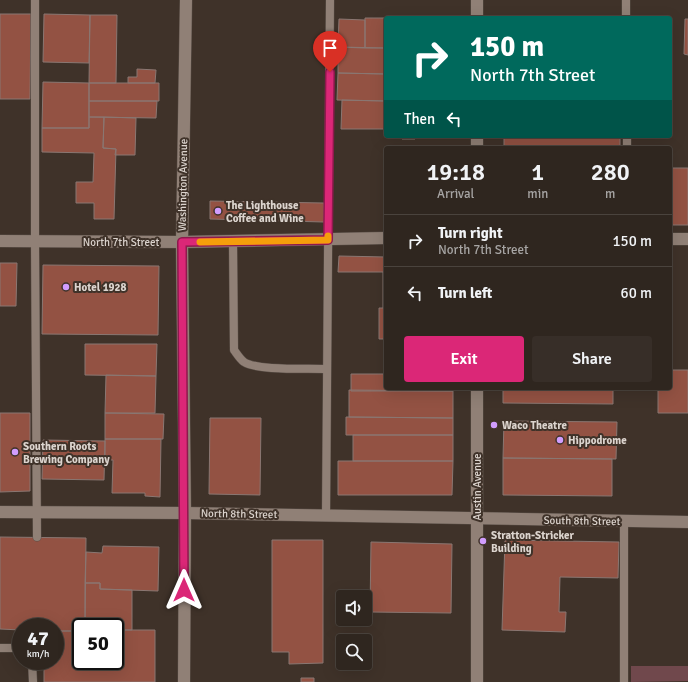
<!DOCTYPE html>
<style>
:root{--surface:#2f261f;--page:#372e28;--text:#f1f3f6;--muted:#a7a5a4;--line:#4a433d;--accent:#db2777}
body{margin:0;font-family:Signika,sans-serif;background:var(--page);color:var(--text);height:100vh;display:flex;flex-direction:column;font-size:15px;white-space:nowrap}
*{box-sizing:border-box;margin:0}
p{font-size:13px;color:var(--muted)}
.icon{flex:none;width:22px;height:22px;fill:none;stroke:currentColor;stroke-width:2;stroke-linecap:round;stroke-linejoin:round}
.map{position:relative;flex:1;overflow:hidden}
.side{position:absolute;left:384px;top:146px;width:288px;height:244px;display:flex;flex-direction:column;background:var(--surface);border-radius:4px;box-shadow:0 4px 16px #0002,0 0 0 1px var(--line)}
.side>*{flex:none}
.guide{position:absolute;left:384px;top:16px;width:288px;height:122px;border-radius:4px;box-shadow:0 4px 16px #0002,0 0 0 1px var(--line);background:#00695c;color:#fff;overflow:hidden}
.tools{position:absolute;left:336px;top:590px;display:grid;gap:8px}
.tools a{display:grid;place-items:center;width:36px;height:36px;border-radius:4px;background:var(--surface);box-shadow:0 4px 16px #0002,0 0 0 1px var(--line);font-size:20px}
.speed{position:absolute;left:12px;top:618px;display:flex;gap:8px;font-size:20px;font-weight:700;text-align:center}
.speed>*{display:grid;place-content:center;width:52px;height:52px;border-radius:50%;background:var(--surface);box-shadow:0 4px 16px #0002,0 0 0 1px var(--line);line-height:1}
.speed small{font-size:10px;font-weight:400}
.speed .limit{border:2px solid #111;border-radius:6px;background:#fff;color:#111}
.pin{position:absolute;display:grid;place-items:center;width:34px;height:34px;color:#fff;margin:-41px -17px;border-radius:50% 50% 50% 0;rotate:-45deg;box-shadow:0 0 4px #0007}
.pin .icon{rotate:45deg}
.me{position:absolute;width:44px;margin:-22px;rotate:0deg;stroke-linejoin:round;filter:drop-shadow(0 0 3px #0008)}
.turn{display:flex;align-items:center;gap:14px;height:84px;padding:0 20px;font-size:18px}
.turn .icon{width:52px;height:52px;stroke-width:2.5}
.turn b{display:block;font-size:28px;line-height:34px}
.then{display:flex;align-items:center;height:38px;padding:0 20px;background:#0003;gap:8px;font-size:15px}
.eta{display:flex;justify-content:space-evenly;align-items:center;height:68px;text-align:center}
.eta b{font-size:24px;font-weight:600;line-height:28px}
.primary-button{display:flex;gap:8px;margin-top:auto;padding:8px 20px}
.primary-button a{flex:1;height:46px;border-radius:4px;background:var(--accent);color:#fff;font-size:16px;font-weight:600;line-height:46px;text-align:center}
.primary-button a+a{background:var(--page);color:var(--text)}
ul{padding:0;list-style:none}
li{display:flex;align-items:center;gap:12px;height:52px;padding:0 20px;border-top:1px solid var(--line)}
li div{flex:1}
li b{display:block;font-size:15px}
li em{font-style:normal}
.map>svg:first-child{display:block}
.green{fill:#70484c}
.building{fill:#935243;stroke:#8a7772}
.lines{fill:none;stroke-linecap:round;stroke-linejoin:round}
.service-casing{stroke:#594e47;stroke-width:9}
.minor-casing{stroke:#594e47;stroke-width:13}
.tertiary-casing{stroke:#594e47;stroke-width:13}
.secondary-casing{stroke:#594e47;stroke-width:13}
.service{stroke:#908076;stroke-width:8}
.minor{stroke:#908076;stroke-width:12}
.tertiary{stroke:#908076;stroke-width:12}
.secondary{stroke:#908076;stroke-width:12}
.route-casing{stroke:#8e194d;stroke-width:10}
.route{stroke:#db2777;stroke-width:7}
.slow{stroke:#f59e0b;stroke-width:7}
.poi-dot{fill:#d19dfe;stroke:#3f3229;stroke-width:1.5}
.labels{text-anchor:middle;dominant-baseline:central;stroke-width:4;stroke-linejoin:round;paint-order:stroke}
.street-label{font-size:11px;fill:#dcd4ce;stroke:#3f3229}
.poi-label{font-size:11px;font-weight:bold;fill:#dcd4ce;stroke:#3f3229;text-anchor:start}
</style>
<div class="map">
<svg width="688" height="682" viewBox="0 0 688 682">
<rect width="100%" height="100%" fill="#3f3229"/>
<path class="green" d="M631 666H688V681L631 682Z"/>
<path class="building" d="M0 14H31L30 99H0Z
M44 14 90 15 89 63 43 62Z
M90 15H117L116 83H89Z
M365 18H386V48H365Z
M339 19 365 20V48L338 47Z
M685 19H688V55L684 54Z
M338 47 386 48V74L338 73Z
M137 69 156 70 155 83H128V77H137Z
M338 73 386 74V101L337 100Z
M43 82 89 83V128H42Z
M89 83H159V101H89Z
M342 100 386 101V129H341Z
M89 101H157L156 118 89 117Z
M89 117H104L103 148 116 149 114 219H94V203H76V182H93L94 153 42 152V128H89Z
M104 117 136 118 135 155H115L116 149 103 148Z
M402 136H415V139H402Z
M504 136H620V148H504Z
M670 168H688V225H670Z
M210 201 324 203V222L210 219Z
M339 256 386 257V272H338Z
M0 263H17L16 306H0Z
M43 265 159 266 158 335 42 334Z
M383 272H386V308H383Z
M379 308H386V339H379Z
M85 344H157L156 376 85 375Z
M670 370H688V413H658V388H670Z
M351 374H386V388H453V391H351Z
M106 375 156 376 155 413H105Z
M503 388H613V404L503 403Z
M349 390 453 391V418L349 417Z
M0 413H30V491L0 492Z
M105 413 164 414 163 439H105Z
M346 417 453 418V435H346Z
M210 418H261L260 495 209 494Z
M504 421 617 422 616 459 503 458Z
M353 435H453V461H353Z
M105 439H161L160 497 145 496V493H112L113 460H105Z
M43 440 105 441 104 480 42 479Z
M503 458 612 459V496L503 495Z
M338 461H453L452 495H338Z
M0 537 86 538 85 627H81V631H55V627H21V630L0 629Z
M272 540H323V663L289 664V652H272Z
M505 540 619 542 618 578 560 577 559 612H566L565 632 502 630Z
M371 542 452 544 451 613 370 612Z
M103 546 159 547 158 591 100 589V583H85L86 552 102 553Z
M85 583H100V589L132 590V630H115V627H85Z
M115 630H155V682H44V661H55V631H81V661H115Z
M301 678H314V682H301Z"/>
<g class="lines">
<g class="service-casing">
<path id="service" d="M35 0V241L37 537
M626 0V18
M627 148V136
M233 241 234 350C237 354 240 359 244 362 258 371 309 368 327 369
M326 516 330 0
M624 521V682
M0 648H21
M32 661 33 682"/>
</g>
<g class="minor-casing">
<path id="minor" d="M670 239H688
M0 241 182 242 386 238
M0 512 185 513 688 522"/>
</g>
<g class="tertiary-casing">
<path id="tertiary" d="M477 0V18
M477 148V136
M477 388V682"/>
</g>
<g class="secondary-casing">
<path id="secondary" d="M184 682 185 513 182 242 186 0"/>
</g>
<use href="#service" class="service"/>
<use href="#minor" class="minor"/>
<use href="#tertiary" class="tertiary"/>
<use href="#secondary" class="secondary"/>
</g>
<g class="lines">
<g class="route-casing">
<path id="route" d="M184 590 182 242 328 240 330 72"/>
</g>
<use href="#route" class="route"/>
<path class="slow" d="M200 242 328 240V236"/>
</g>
<g class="poi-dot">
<circle cx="218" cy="211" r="4"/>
<circle cx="66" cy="287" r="4"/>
<circle cx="494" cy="425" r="4"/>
<circle cx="560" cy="440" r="4"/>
<circle cx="15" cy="452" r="4"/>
<circle cx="483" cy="541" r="4"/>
</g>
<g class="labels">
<g class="street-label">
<text transform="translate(183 185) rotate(-89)">Washington Avenue</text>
<text x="121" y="242">North 7th Street</text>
<text transform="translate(477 487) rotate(-90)">Austin Avenue</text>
<text transform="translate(239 514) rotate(1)">North 8th Street</text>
<text transform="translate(582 521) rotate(1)">South 8th Street</text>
</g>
<g class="poi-label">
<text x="226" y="205">The Lighthouse<tspan x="226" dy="13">Coffee and Wine</tspan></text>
<text x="74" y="287">Hotel 1928</text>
<text x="502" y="425">Waco Theatre</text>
<text x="568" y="440">Hippodrome</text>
<text x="23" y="446">Southern Roots<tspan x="23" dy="13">Brewing Company</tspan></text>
<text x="491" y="535">Stratton-Stricker<tspan x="491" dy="13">Building</tspan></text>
</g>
</g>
</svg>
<div class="tools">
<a><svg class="icon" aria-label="sound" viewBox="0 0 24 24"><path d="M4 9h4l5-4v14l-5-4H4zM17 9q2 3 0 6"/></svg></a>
<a><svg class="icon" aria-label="search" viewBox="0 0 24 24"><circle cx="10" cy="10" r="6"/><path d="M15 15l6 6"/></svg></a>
</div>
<div class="speed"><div>47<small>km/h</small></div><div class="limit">50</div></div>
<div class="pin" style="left:330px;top:72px;background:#d93025"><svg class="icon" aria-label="arrive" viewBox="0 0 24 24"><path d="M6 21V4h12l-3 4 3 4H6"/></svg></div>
<svg class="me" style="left:184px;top:590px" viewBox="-20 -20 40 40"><path d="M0-17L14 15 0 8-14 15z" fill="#db2777" stroke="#fff" stroke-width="4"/></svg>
<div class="guide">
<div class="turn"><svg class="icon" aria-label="right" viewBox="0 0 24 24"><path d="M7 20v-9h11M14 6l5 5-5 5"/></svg><div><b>150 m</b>North 7th Street</div></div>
<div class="then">Then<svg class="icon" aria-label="left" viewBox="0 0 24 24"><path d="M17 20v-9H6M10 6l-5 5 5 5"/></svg></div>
</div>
<section class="side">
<div class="eta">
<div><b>19:18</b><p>Arrival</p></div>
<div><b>1</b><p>min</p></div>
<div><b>280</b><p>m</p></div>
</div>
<ul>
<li><svg class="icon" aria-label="right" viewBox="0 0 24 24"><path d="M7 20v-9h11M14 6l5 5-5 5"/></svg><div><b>Turn right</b><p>North 7th Street</p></div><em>150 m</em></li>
<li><svg class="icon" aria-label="left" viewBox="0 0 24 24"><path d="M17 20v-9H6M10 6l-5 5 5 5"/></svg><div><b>Turn left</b></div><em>60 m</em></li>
</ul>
<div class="primary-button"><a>Exit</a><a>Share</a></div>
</section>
</div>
